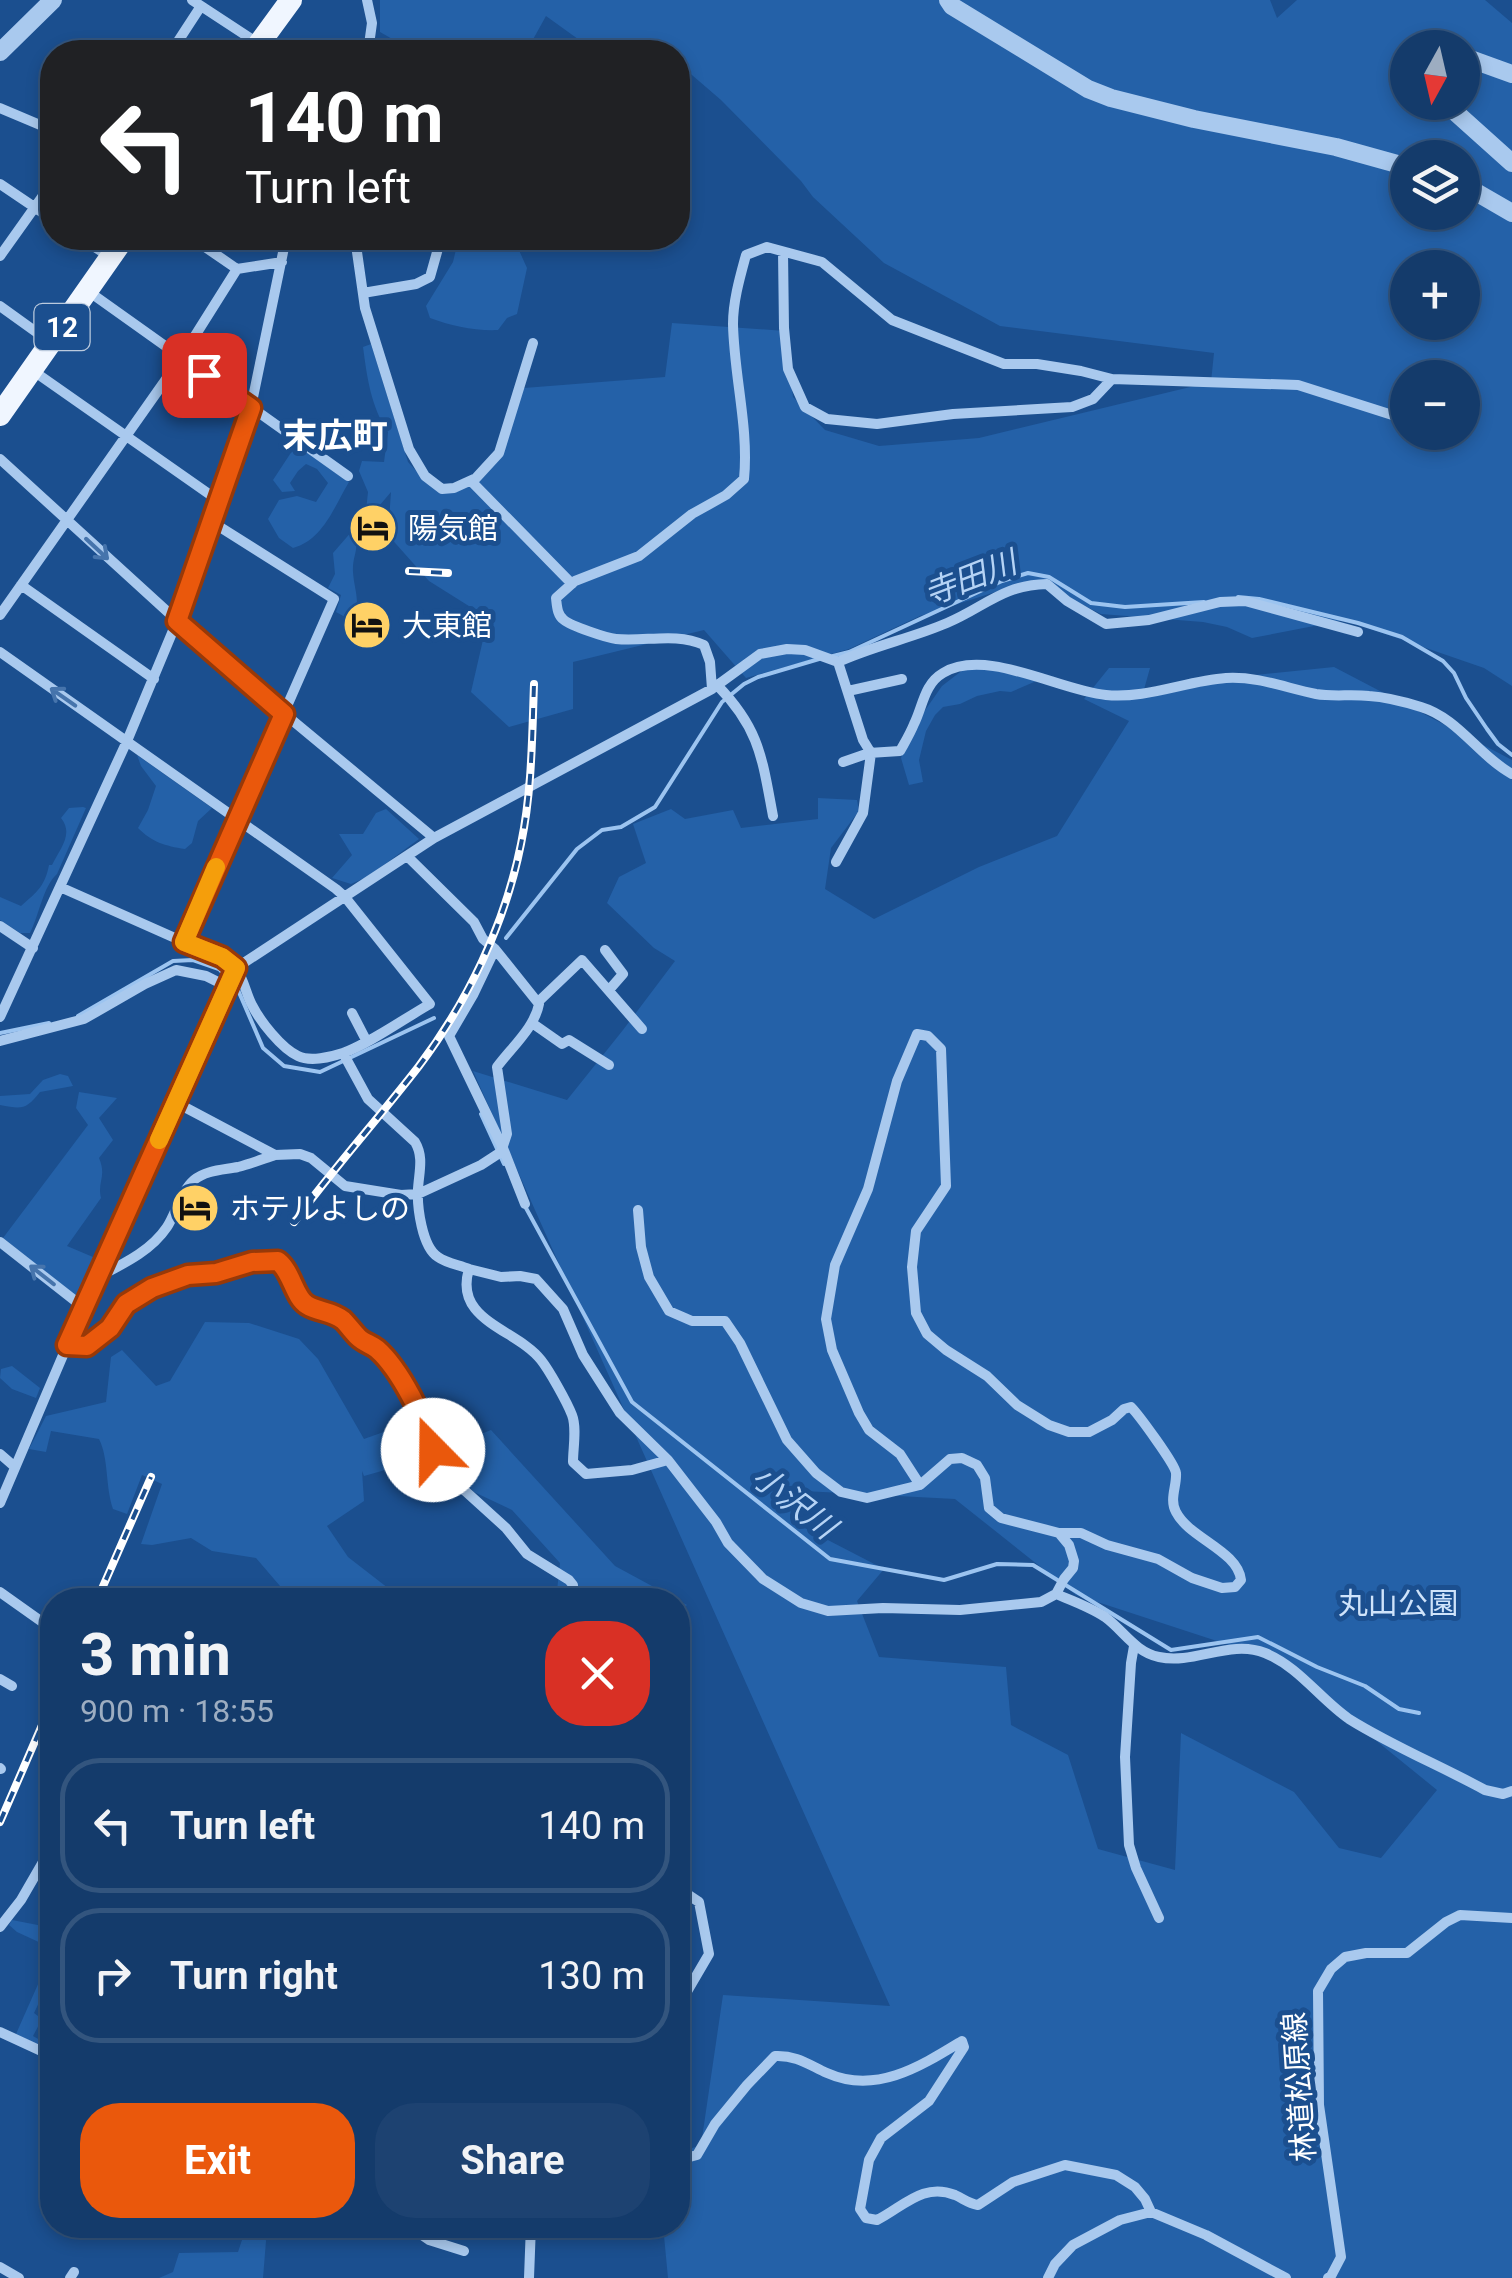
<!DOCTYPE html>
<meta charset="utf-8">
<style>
:root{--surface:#143b6b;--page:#1d4271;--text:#f1f3f6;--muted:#9dadc1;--line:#33557e;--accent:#ea580c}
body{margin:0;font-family:Roboto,"Noto Sans JP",sans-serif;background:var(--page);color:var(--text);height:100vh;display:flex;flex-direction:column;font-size:38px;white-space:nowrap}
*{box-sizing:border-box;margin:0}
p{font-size:32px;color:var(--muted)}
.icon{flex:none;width:55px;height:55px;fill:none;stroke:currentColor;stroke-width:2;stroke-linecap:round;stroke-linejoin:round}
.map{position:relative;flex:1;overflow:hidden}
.drawer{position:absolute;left:40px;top:1588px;width:650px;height:650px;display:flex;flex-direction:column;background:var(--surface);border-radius:40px;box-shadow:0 5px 15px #0003,0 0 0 2px var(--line)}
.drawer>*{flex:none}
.hud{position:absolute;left:40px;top:40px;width:650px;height:210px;border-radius:40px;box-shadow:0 5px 15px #0003,0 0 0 2px var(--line);background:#202124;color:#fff;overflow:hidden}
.needle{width:65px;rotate:188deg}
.tools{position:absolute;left:1390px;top:30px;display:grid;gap:20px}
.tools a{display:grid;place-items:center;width:90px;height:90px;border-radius:50%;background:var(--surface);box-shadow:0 5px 15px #0003,0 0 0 2px var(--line);font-size:50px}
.pin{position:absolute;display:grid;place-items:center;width:85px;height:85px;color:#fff;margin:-42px;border-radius:20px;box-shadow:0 5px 15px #0006}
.me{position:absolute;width:110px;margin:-55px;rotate:338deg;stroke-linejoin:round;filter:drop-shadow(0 0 8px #0008)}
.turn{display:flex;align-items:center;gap:35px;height:210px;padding:0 40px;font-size:45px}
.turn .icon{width:130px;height:130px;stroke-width:2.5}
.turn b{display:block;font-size:70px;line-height:85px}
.round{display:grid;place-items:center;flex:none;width:105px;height:105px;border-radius:40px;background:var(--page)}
.headline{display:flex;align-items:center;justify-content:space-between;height:170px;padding:0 40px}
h1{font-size:60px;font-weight:700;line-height:75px}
.cta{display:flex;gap:20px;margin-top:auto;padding:20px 40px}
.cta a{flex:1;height:115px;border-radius:40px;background:var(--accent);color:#fff;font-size:40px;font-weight:700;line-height:115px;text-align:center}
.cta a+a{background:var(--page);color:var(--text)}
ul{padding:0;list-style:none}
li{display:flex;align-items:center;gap:30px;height:135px;margin:0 20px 15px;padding:0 20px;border:5px solid var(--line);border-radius:40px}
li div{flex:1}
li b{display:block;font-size:38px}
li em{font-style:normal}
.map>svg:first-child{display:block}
.green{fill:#2461a8;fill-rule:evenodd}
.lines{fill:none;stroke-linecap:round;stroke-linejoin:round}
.stream{stroke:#9cc4f0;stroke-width:4}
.minor{stroke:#a9c9ee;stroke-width:10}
.tertiary{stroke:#a9c9ee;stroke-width:18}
.primary{stroke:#f0f6ff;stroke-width:22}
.rail-casing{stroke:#fff;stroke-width:8}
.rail{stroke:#1b4f8f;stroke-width:4;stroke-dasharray:11;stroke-linecap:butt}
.oneway{stroke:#4674ac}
.route-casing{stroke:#983908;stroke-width:25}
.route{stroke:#ea580c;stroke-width:18}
.slow{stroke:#f59e0b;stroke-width:18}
.labels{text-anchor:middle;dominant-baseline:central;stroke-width:10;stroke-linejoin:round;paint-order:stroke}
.shield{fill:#1b4f8f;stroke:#bbcadd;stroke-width:2.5}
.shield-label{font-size:28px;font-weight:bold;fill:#fff}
.poi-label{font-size:30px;fill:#fff;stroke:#1b4f8f;text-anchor:start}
.park-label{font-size:30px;fill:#cfe3fa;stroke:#1b4f8f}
.street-label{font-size:30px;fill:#fff;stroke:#1b4f8f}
.water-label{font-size:32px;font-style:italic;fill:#b5d3f5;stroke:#1b4f8f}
.quarter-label{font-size:35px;font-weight:bold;fill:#fff;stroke:#1b4f8f}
</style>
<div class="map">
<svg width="1512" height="2278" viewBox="0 0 1512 2278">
<rect width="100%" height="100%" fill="#1b4f8f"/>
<path class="green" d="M380 0H1270L1277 18 1297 0H1485L1512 23V686L1484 668 1345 620 1252 638 1227 627 1203 622 1101 614 1033 580 920 616 849 649 746 678 704 630 573 662V709L509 727 471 692 488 618 429 581 388 535 391 492 374 512 366 511 368 492 359 471 362 461 384 462 388 432C371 407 367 377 363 347L371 344 408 462 420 475 454 488 487 467 524 388 665 377 672 323 785 331 793 397 825 430 879 446 979 438 1211 382 1214 353 1000 326 884 263 813 197 801 181 721 100 678 63V52H596L546 16 526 52H415L380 32ZM1408 48H1462V102H1408ZM1408 158H1462V212H1408ZM1408 268H1462V322H1408ZM1408 378H1462V432H1408Z
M467 238 496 239 518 248 527 268 517 314 507 318 498 330C475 331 451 326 430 318L426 306 453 262 458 241Z
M296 445 349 482C334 507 323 540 293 548L279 538 268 519 279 500 297 496 316 502 328 483 317 469 306 464 298 471 290 483 295 491 282 492 273 480Z
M353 530C361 550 352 554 353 572 354 588 360 600 355 615L347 618 336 612 341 595 328 588 335 574 333 553Z
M992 664 1041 679 1011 692 1000 691 977 696 960 704 943 707 935 715 926 731 919 760 923 782 909 785 901 758 912 729 942 686 964 669Z
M1334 667 1512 760V2278H668L663 2225H678V2153L701 2145 723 1995 890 2006 473 1071 567 1100 623 1030 675 961 654 948 607 903 619 877 646 863 633 824 671 809 685 819 733 810 741 828 818 819V798L857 800 859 811 831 848 825 889 874 919 979 867 1057 836 1129 721 1084 699 1109 668H1150L1143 693 1227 678ZM804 1491 955 1499 1076 1595 1278 1661 1437 1790 1381 1858 1339 1848 1294 1792 1181 1733 1175 1870 1098 1849 1068 1755 1011 1725 1006 1667 879 1657 857 1601 884 1569 793 1522Z
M137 755 212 808 198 821 192 843 185 849C165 846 152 842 138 828L148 810 156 786 141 766Z
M83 807 86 808 57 874C43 886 39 916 30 933H20L0 920V897L21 906C37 892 45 886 49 865H52C60 849 74 834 61 818L69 808Z
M386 809 419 839 369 876 351 884 332 878 352 855 339 834H363L376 813Z
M60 1074 68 1076 73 1086 40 1092C26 1110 22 1109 0 1105V1096L30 1094 43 1080Z
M79 1092 117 1098 99 1118 113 1140 99 1158C107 1177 97 1181 101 1198L67 1246 100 1260 81 1300 3 1238 88 1125 76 1108Z
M205 1322 249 1323 299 1339 318 1359 364 1439 392 1429 410 1463 364 1476 362 1471 364 1501 327 1526 348 1557 397 1595 410 1600H292L256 1558 212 1551 191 1538 152 1545 141 1544 162 1484 142 1475 127 1514 113 1509C105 1485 109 1459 99 1439L51 1431 46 1452 29 1449 46 1416 106 1402 111 1357 122 1350 156 1386 170 1381Z
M12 1366 40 1388 36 1398 12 1389 0 1378 1 1369Z
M491 1430 615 1566 687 1605 678 1611V1600H556L560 1563 512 1510 474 1492 454 1472 471 1459 466 1440Z
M12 1920 48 1927 52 1931V1995L44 1992 34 2013 42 2019 33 2036 52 2047V2050H47L16 2034 39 1982H43L48 1964 43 1944 17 1932 9 1925Z
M263 2225 266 2241 263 2278H159L173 2272 179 2253 238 2252 246 2228Z"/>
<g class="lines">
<path class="stream" d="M1238 597 1259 599 1358 623 1402 637 1443 661 1454 673 1466 698 1487 729 1498 744 1512 755
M833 656 849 652 1002 581 1028 573 1049 577 1091 603 1125 607 1204 602
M506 938 577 849 602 830 621 827 655 807 722 702 744 684 758 677 819 659
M78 1016 173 961 193 960 219 969 238 990 263 1048 284 1066 320 1072 434 1018
M0 1033 49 1023
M481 1114 504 1164
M526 1208 632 1402 830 1559 944 1580 997 1564 1033 1565 1171 1650 1258 1637 1317 1667 1365 1686 1399 1709 1419 1713"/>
<path class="minor" d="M192 0 259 44
M367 0 372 23 368 52
M171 52 201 6
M0 108 52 130
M0 184 52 219
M81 238 110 257
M192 238 237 269 282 262
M355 238 365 308 409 449 425 476 442 489 454 488 476 478 499 453 533 343
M783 252 784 328 788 369 805 407 827 419 877 424 953 414 1072 407 1093 399 1112 379
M0 256 52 183
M88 291 348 476
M363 293 416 284 430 277 441 238
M0 306 50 342
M32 370 219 501
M0 459 227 666 434 838
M471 481 572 584
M21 585 154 679
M0 615 181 358 237 269
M0 652 336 889 345 897 430 1004C405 1018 369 1044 343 1053 331 1057 310 1062 298 1056 281 1048 260 1021 252 1005 245 992 244 976 232 965 220 952 200 948 184 942L230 833 237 820 334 599 212 522
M838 662C873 646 912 638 947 623 985 607 1002 585 1047 584L1067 601 1106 624 1149 620 1220 602 1245 601 1358 632
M717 685C760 729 762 758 773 816
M712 689 710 662 704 645C675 632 646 642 616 639 607 638 571 626 564 620 557 615 557 606 556 598L575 581 639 556 692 514 726 495 744 479C749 428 734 376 733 324 733 301 740 277 746 255L767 247 822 262 892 320 1004 364H1037L1081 371 1112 379 1298 385 1408 420
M848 691 902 679
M843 762 869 753 900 751C905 742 910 734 914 724 923 706 924 684 943 673 986 647 1060 691 1106 695 1146 699 1186 681 1226 678 1257 676 1286 688 1316 694 1333 697 1351 694 1369 696 1386 697 1405 702 1421 707 1458 718 1479 756 1512 774
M60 887 184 942
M0 926 33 948
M495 949 473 995 449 1036 503 1148 525 1204
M605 950 623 974 609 990
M538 1002 582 960 642 1029
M352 1013 366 1040
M0 1017 127 741 177 621 251 407 286 238
M532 1023 562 1044 569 1040 609 1065
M917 1034 928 1036 941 1049 946 1186 916 1231 912 1267 916 1313 927 1334 946 1350 987 1376 1017 1405 1049 1425 1069 1432H1089L1112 1420 1124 1409 1131 1407C1138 1414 1175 1464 1176 1473 1177 1486 1169 1499 1176 1512 1189 1538 1238 1551 1241 1580L1235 1587 1222 1588 1192 1578 1158 1559 1107 1545 1081 1533H1059L1001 1518 989 1508 985 1478 977 1465 962 1458 950 1459 920 1485 900 1454 869 1430 859 1413 832 1350 826 1319 835 1265 868 1189 897 1081Z
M0 1041 84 1019 145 984 176 970 206 976 226 986
M343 1053 368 1099 415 1142C424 1157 419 1172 418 1189 417 1207 422 1247 438 1257 446 1263 459 1265 469 1269 453 1321 517 1329 541 1360 549 1370 567 1402 572 1415 577 1428 573 1448 573 1462L586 1474 632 1470 668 1460
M175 1102 275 1155 300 1154 311 1158 345 1186 401 1195 418 1194 481 1165 501 1152 507 1134 497 1067C511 1048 535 1027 539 1004L495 949 483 939 474 922 407 856
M638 1210 641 1247 649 1277 669 1311 692 1321H725L740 1343 787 1440 816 1473 841 1492 867 1498 920 1485
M0 1242 83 1307
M469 1269 501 1277 520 1276 536 1279 563 1309 583 1355 620 1413 668 1460 716 1522 728 1543 763 1579 801 1603 828 1611 883 1608 960 1610 1041 1602 1056 1594 1064 1579 1073 1568 1074 1561 1069 1545 1059 1533
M98 1277C123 1264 151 1251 167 1227 176 1213 181 1191 194 1180 206 1170 223 1170 238 1167 250 1164 263 1159 275 1155
M67 1345 87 1346 110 1328 127 1304 152 1288 188 1275 217 1273 252 1262 277 1261 287 1270 302 1301 308 1305 329 1312 342 1319 361 1341 380 1351 408 1392 428 1428 433 1449 442 1466 452 1479 506 1528 527 1554 569 1580 573 1585V1600
M0 1454 15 1467
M0 1503 81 1313 236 968 434 838 712 689 760 654 787 649 805 650 838 662 863 740 871 753 863 813 836 862
M0 1592 52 1629
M201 1594 206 1600
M1056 1594C1073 1601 1090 1607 1105 1617 1124 1631 1135 1652 1159 1657 1194 1665 1230 1639 1265 1653 1299 1667 1320 1699 1349 1719 1392 1746 1441 1766 1485 1790L1503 1794 1512 1791
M1134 1646 1131 1663 1125 1757 1129 1845 1136 1868 1159 1918
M0 1679 12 1686
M0 1768 1 1769
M678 1892 687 1894 699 1902 709 1954 678 2007
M0 1927 21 1900 47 1855 52 1833
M0 2032 52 2056
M678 2157 686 2158 697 2155 715 2124 747 2085 775 2056C797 2055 809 2065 827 2073 876 2095 921 2066 962 2041L964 2047 929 2101 881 2138 869 2160 860 2209 866 2218 877 2220C903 2207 923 2182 955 2195 964 2199 968 2203 978 2205L1013 2182 1065 2165 1116 2175 1135 2187 1145 2199 1151 2212
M412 2225 413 2229 429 2240 464 2251
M0 2267 19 2278
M70 2278 74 2272
M529 2278 531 2225
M1048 2278 1055 2264 1073 2245 1120 2220 1151 2212 1206 2235 1286 2278
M1328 2278 1331 2276 1341 2257 1319 2105 1318 1991 1331 1969 1345 1957 1366 1953H1407L1446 1922 1460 1915 1512 1918"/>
<path class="tertiary" d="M948 0 952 6 1088 89 1111 98 1194 119 1336 147 1408 167
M0 52 53 0
M1408 54 1405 56 1408 64
M1462 56 1512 74
M1444 102 1512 163
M1462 184 1512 213"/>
<path class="primary" d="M253 52 291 0
M0 415 124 238"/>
<g class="rail-casing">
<path id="rail" d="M409 571 448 573
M294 1222C334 1168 378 1119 419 1066 468 1001 505 924 521 844 532 791 532 738 534 684
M97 1600 151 1477
M0 1822 52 1702"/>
</g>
<use href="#rail" class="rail"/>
</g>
<defs><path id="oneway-shaft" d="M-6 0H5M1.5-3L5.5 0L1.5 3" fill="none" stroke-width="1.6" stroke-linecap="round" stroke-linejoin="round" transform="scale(2.5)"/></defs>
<g class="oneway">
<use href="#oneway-shaft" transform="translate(97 549) rotate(43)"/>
<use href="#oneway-shaft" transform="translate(63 697) rotate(-145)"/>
<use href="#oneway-shaft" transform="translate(42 1275) rotate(-142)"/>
</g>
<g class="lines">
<g class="route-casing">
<path id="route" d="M204 375 251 408 177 621 284 714 184 942 222 957 236 968 67 1345 87 1346 110 1328 126 1304 152 1288 188 1275 216 1273 252 1262 278 1261C292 1272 294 1297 307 1305 318 1312 332 1311 343 1320 348 1325 353 1332 358 1337 364 1343 371 1344 377 1349 400 1369 426 1421 433 1450"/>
</g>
<use href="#route" class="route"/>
<path class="slow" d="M159 1140 236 968 222 957 184 942 216 867"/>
</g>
<defs>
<g id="hotel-disc" transform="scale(2.5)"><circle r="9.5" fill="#ffd166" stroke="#1b4f8f"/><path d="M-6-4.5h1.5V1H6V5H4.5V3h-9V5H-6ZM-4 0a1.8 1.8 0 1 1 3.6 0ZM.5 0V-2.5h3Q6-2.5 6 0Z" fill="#111"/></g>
</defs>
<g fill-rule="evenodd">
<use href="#hotel-disc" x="373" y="528"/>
<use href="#hotel-disc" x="367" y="625"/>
<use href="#hotel-disc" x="195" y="1208"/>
</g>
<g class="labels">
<rect class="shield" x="34.5" y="304" width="55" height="46" rx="8"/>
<g class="shield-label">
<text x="62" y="327">12</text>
</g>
<g class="poi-label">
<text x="408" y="528">陽気館</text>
<text x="402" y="625">大東館</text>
<text x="230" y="1208">ホテルよしの</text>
</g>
<g class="park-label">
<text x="1398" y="1603">丸山公園</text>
</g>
<g class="street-label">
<text transform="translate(1299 2087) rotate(-94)">林道松原線</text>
</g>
<g class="water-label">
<text transform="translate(970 578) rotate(-21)">寺田川</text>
<text transform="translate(794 1502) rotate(38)">小沢川</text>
</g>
<g class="quarter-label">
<text x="335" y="436">末広町</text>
</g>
</g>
</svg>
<div class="tools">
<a><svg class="needle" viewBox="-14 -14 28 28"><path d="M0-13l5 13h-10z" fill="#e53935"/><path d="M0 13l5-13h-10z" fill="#9dadc1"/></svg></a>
<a><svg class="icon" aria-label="layers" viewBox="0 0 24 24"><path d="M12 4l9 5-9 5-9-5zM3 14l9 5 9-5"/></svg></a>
<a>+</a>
<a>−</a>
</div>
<div class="pin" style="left:204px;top:375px;background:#d93025"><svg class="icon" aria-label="arrive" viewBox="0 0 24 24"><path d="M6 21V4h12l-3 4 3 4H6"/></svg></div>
<svg class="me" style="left:433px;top:1450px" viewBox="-20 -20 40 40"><circle r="19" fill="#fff"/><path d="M0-13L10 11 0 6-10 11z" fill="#ea580c"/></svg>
<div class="hud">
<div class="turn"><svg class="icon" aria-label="left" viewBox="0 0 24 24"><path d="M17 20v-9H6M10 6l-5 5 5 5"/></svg><div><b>140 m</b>Turn left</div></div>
</div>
<section class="drawer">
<div class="headline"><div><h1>3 min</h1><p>900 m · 18:55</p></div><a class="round" style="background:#d93025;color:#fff"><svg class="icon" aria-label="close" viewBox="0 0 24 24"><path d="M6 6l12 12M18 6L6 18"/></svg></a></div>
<ul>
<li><svg class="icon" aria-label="left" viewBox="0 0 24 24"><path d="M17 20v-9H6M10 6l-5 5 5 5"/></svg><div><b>Turn left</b></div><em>140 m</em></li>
<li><svg class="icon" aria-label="right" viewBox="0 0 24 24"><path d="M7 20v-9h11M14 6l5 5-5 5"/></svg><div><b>Turn right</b></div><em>130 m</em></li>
</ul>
<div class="cta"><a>Exit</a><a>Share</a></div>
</section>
</div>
